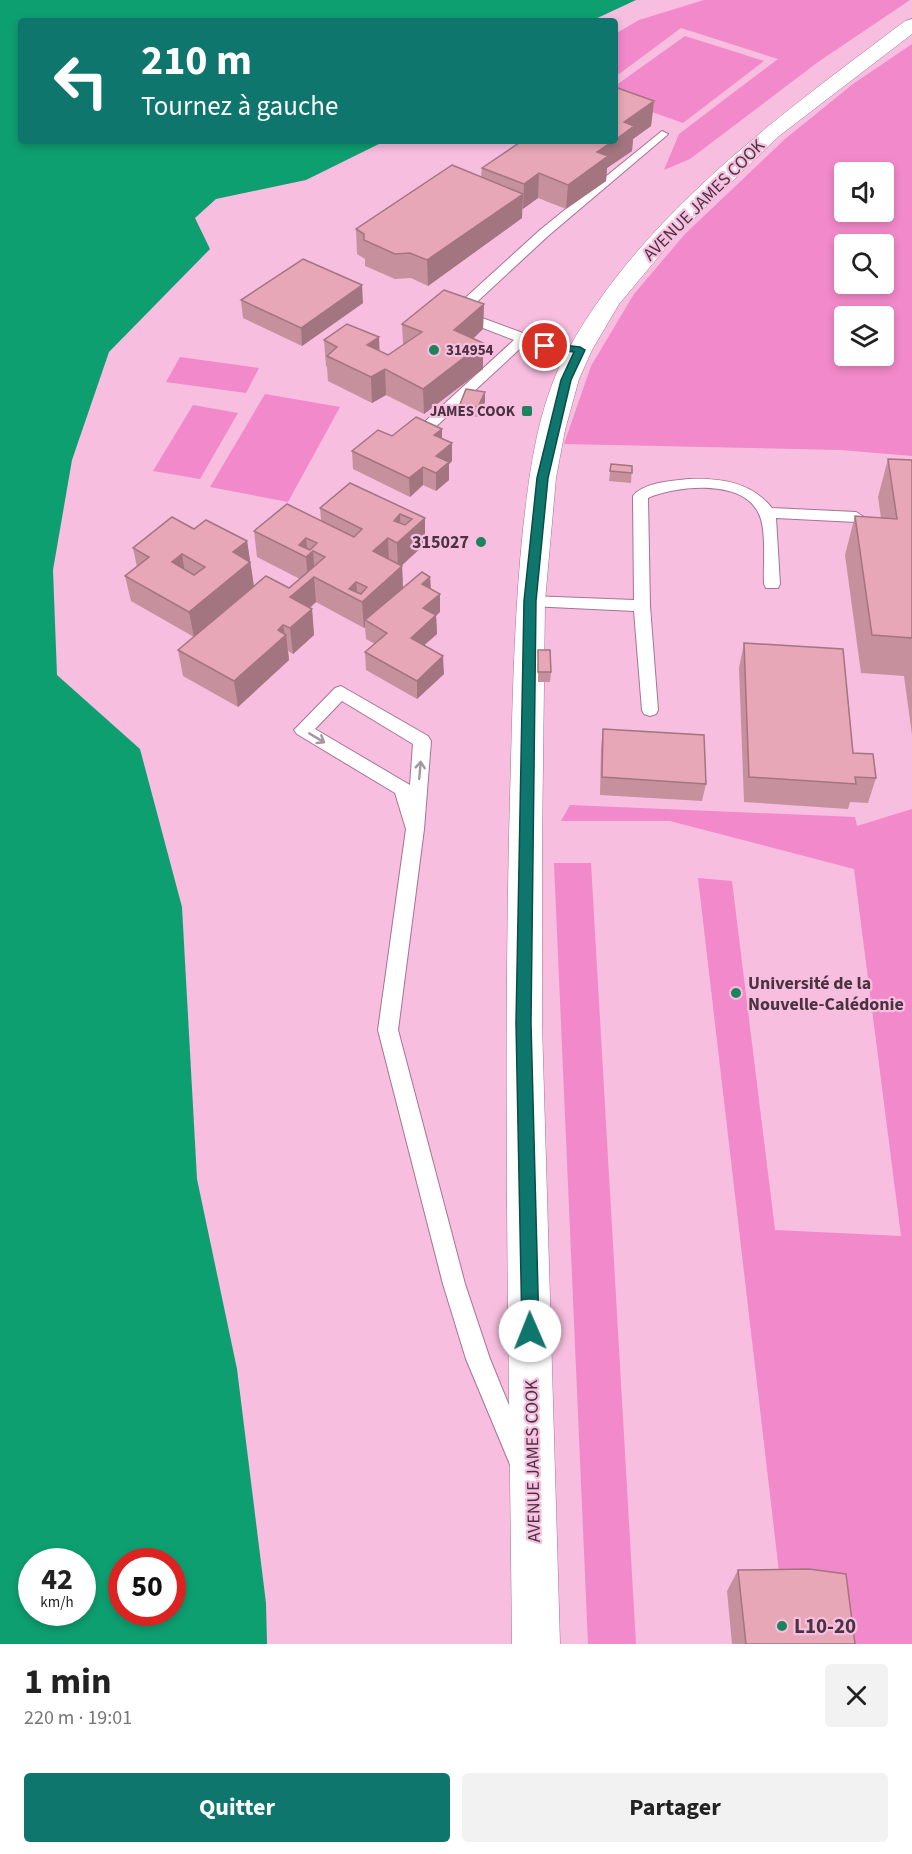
<!DOCTYPE html>
<html lang="fr">
<meta charset="utf-8">
<style>
:root{--surface:#fff;--page:#f2f2f2;--text:#222;--muted:#767676;--accent:#0f766e}
body{margin:0;font-family:"Source Sans 3",sans-serif;background:var(--page);color:var(--text);height:100vh;display:flex;flex-direction:column;font-size:22px;white-space:nowrap}
*{box-sizing:border-box;margin:0}
p{font-size:20px;color:var(--muted)}
.icon{flex:none;width:33px;height:33px;fill:none;stroke:currentColor;stroke-width:2;stroke-linecap:round;stroke-linejoin:round}
.map{position:relative;height:1644px;overflow:hidden}
.drawer{display:flex;flex-direction:column;background:var(--surface);flex:1}
.drawer>*{flex:none}
.hud{position:absolute;left:18px;top:18px;width:600px;height:126px;border-radius:6px;box-shadow:0 3px 9px #0003;background:#0f766e;color:#fff;overflow:hidden}
.buttons{position:absolute;left:834px;top:162px;display:grid;gap:12px}
.buttons a{display:grid;place-items:center;width:60px;height:60px;border-radius:6px;background:var(--surface);box-shadow:0 3px 9px #0003;font-size:30px}
.speed{position:absolute;left:18px;top:1548px;display:flex;gap:12px;font-size:30px;font-weight:700;text-align:center}
.speed>*{display:grid;place-content:center;width:78px;height:78px;border-radius:50%;background:var(--surface);box-shadow:0 3px 9px #0003;line-height:1}
.speed small{font-size:15px;font-weight:400}
.speed .limit{border:9px solid #d22;background:#fff;color:#111}
.pin{position:absolute;display:grid;place-items:center;width:51px;height:51px;color:#fff;margin:-26px;border:3px solid #fff;border-radius:50%;box-shadow:0 2px 6px #0007}
.me{position:absolute;width:66px;margin:-33px;rotate:359deg;stroke-linejoin:round;filter:drop-shadow(0 0 4px #0008)}
.turn{display:flex;align-items:center;gap:21px;height:126px;padding:0 24px;font-size:27px}
.turn .icon{width:78px;height:78px;stroke-width:2.5}
.turn b{display:block;font-size:42px;line-height:51px}
.round{display:grid;place-items:center;flex:none;width:63px;height:63px;border-radius:6px;background:var(--page)}
.head{display:flex;align-items:center;justify-content:space-between;height:102px;padding:0 24px}
h1{font-size:36px;font-weight:700;line-height:45px}
.primary-button{display:flex;gap:12px;margin-top:auto;padding:12px 24px}
.primary-button a{flex:1;height:69px;border-radius:6px;background:var(--accent);color:#fff;font-size:24px;font-weight:700;line-height:69px;text-align:center}
.primary-button a+a{background:var(--page);color:var(--text)}
.map>svg:first-child{display:block}
.green{fill:#f289ca;fill-rule:evenodd}
.water{fill:#0e9f70;fill-rule:evenodd}
.lines{fill:none;stroke-linecap:round;stroke-linejoin:round}
.service-casing{stroke:#a77392;stroke-width:2}
.secondary-casing{stroke:#a77392;stroke-width:1}
.service{fill:#fff;fill-rule:evenodd}
.secondary{fill:#fff;fill-rule:evenodd}
.wall{fill:#c7909d}
.shaded-wall{fill:#a27580}
.building{fill:#e7a7b7;stroke:#a27580;stroke-width:1.5;fill-rule:evenodd}
.oneway{stroke:#a499a0}
.route{fill:#0f766e;stroke:#0a4d48;stroke-width:1.5}
.poi-dot{fill:#1d835e;stroke:#f7bedf;stroke-width:2}
.labels{text-anchor:middle;dominant-baseline:central;stroke-width:4.5;stroke-linejoin:round;paint-order:stroke}
.far-poi-label{font-size:15px;font-weight:bold;fill:#4a3340;stroke:#f7bedf;text-anchor:start}
.street-label{font-size:18px;fill:#4a3340;stroke:#f7bedf}
.poi-label{font-size:18px;font-weight:bold;fill:#4a3340;stroke:#f7bedf;text-anchor:end}
.near-poi-label{font-size:21px;font-weight:bold;fill:#4a3340;stroke:#f7bedf;text-anchor:start}
</style>
<div class="map">
<svg width="912" height="1644" viewBox="0 0 912 1644">
<rect width="100%" height="100%" fill="#f7bedf"/>
<path class="green" d="M704 0H910L818 62 690 159 664 170 679 134 778 59 681 28 615 77V34L639 20Z
M685 36 764 61 683 123 615 99V86Z
M912 44V456L841 450 564 444 591 366 634 294 685 234 785 139 853 84ZM844 172H884V212H844ZM844 244H884V284H844ZM844 316H884V356H844Z
M180 357 259 368 246 393 166 382Z
M265 394 340 407 288 502 210 487Z
M193 405 238 413 200 479 153 471Z
M570 805 855 817 857 826 912 809V1644H836L781 1589 698 878 732 881 775 1230 901 1236 854 869 670 821H561Z
M554 863H591L636 1644H588Z"/>
<path class="water" d="M0 0H636L591 21H21V141H385L306 180 216 199 195 218 210 249 109 352 72 460 53 570 57 675 140 749 182 907 197 1179 237 1369 266 1603 267 1644H0ZM32 1562H82V1612H32ZM122 1562H172V1612H122Z"/>
<g class="lines">
<g class="service-casing">
<path id="service" d="M662 131 668 134 666 136 548 236 466 312 547 342 585 347 587 350 585 353 545 350 525 344 429 433H419L417 430 419 427 514 340 452 316 450 313 452 310 540 230Z
M689 479C721 478 751 482 772 508L856 512 864 517 856 522 776 518 780 584 778 588H766L764 584C763 565 767 531 759 514 743 478 676 486 648 498L650 606 658 710 656 714 650 716 644 714 642 710 634 611 530 606 524 605 522 601 524 597 530 596 634 600 633 496C644 482 672 481 689 479Z
M341 686 428 736 431 741 424 829 398 1030 465 1284 490 1359 531 1459 527 1467 519 1471 511 1467 466 1359 443 1284 378 1030 406 829 395 793 297 734 294 730 335 688ZM342 701 413 744 410 785 315 729Z"/>
</g>
<g class="secondary-casing">
<path id="secondary" d="M912 19V34L779 136 675 237 619 304 592 350 579 379 565 430 556 478 545 601 542 844V1023L560 1644H512C509 1349 502 1055 511 760 513 683 515 606 523 529 530 468 538 403 569 348 645 212 783 113 905 21Z"/>
</g>
<use href="#service" class="service"/>
<use href="#secondary" class="secondary"/>
</g>
<path class="wall" d="M654 101 651 126 633 139 632 151 607 168 606 181 566 209 538 198 522 209V218L428 286 411 278 395 279 365 266V259L357 254 356 229 481 177 482 168Z
M241 300 363 303 302 346 243 318Z
M484 304 483 329 473 339 483 369 424 414 386 395 372 403 328 381 327 367 326 366 324 340 379 337V351L388 355 403 345 402 324Z
M485 402 478 417 460 414V404Z
M392 436 442 439 452 443V461L449 464V480L436 491 423 485 410 497 353 469 352 451Z
M888 459 912 460V735L904 676 861 673 845 555 855 516 881 518 878 497Z
M611 464 632 466 631 483 609 481Z
M350 483 425 518V544L402 565 403 588 430 577 431 589 440 612 436 615 437 634 424 645 444 674 417 699 366 670 365 652 375 644 366 639 365 627 364 628 316 602 310 608 312 609 314 635 293 654 288 651 289 660 238 707 183 676 178 650 194 637 131 601 125 576 137 567 133 548 194 529 247 541 254 586 289 588 300 579 257 557 254 531 321 520 320 508Z
M744 643 853 753 876 778 868 803 850 802 848 809 744 802 739 668Z
M538 650 551 672 550 682H538Z
M603 729 706 784 702 801 600 795 601 747Z
M738 1570 855 1644H732L727 1591Z"/>
<path class="shaded-wall" d="M654 101 651 126 633 139 632 151 607 168 606 181 566 209 568 185 597 152 613 141H615L624 122Z
M539 173 538 198 523 209 524 184Z
M523 194 522 218 428 286 427 260Z
M362 285 363 303 302 346 301 328Z
M484 304 483 329 454 356V330Z
M379 337 380 362 367 345Z
M483 343V369L424 414 423 389Z
M385 369 386 395 372 403 371 377Z
M485 392V402L478 417V407Z
M442 429V447L434 435Z
M452 443V461L449 464V480L436 491V456Z
M423 467V485L410 497 409 478Z
M400 514 401 539 425 518V544L398 569 397 543 394 521Z
M306 538 308 556 313 551 315 577H314L316 602 292 623 290 597 308 581 306 557 299 545Z
M388 538 389 564 373 551Z
M247 541 254 587 194 637 189 612 233 552Z
M182 554 186 580 172 562Z
M402 566 403 591 365 620V627L364 628 362 602Z
M430 577 431 595 422 584Z
M356 582 358 600 349 589Z
M440 594V612L424 627 423 608Z
M312 609 314 635 293 654 290 628Z
M436 615 437 634 412 656 411 638Z
M283 625 285 636 286 635 289 660 238 707 234 681 278 630Z
M443 656 444 674 417 699V681Z"/>
<path class="building" d="M615 87 654 101 624 122 634 126 615 140Z
M522 141H613L597 152 608 156 568 185 539 173 524 184 482 168Z
M452 165 523 194 427 260 410 253 395 254 364 240V234L356 229Z
M303 259 362 285 301 328 241 300Z
M444 290 484 304 454 330 483 343 423 389 385 369 371 377 327 356 337 347 324 340 347 324 379 337 367 345 388 355 422 332 402 324Z
M466 389 485 392 478 407 460 404Z
M416 417 442 429 434 435 452 443 436 456 449 462 436 473 423 467 409 478 352 451 378 430 392 436Z
M888 459 912 460V638L872 635 855 516 897 519Z
M611 464 632 466V473L610 471Z
M350 483 425 518 397 543 388 538 373 551 402 566 362 602 314 577 290 597 312 609 290 628 283 625 278 630 286 635 234 681 178 650 266 576 289 588 325 557 313 551 306 557 254 531 287 504 354 537 362 529 320 508ZM400 514 412 519 405 525 394 521ZM306 538 317 543 310 550 299 545ZM356 582 367 587 361 594 349 589Z
M172 517 194 529 206 520 247 541 233 552 250 562 189 612 125 576 149 557 133 548ZM182 554 205 567 194 575 172 562Z
M422 572 430 577 422 584 440 594 423 608 436 615 411 638 443 656 417 681 365 652 387 633 365 620Z
M744 643 843 649 853 753 873 754 876 778 855 777 856 784 749 777Z
M538 650H550L551 672H538Z
M603 729 704 735 706 784 602 777Z
M809 1569 846 1574 855 1644H746L738 1570Z"/>
<defs><path id="oneway-shaft" d="M-6 0H5M1.5-3L5.5 0L1.5 3" fill="none" stroke-width="1.6" stroke-linecap="round" stroke-linejoin="round" transform="scale(1.5)"/></defs>
<g class="oneway">
<use href="#oneway-shaft" transform="translate(317 738) rotate(31)"/>
<use href="#oneway-shaft" transform="translate(420 770) rotate(-85)"/>
</g>
<path class="route" d="M545 343 580 347 585 350 571 380 548 478 536 601 531 1023 539 1331 537 1337 530 1340 524 1337 522 1331 516 1023 524 601 537 478 561 380 574 352 541 348 540 346Z"/>
<g class="poi-dot">
<circle cx="434" cy="350" r="6"/>
<rect x="521" y="405" width="12" height="12" rx="3"/>
<circle cx="481" cy="542" r="6"/>
<circle cx="736" cy="993" r="6"/>
<circle cx="782" cy="1626" r="6"/>
</g>
<g class="labels">
<g class="far-poi-label">
<text x="446" y="350">314954</text>
<text x="515" y="411" text-anchor="end">JAMES COOK</text>
</g>
<g class="street-label">
<text transform="translate(704 200) rotate(-45)">AVENUE JAMES COOK</text>
<text transform="translate(533 1461) rotate(-91)">AVENUE JAMES COOK</text>
</g>
<g class="poi-label">
<text x="469" y="542">315027</text>
<text x="748" y="983" text-anchor="start">Université de la<tspan x="748" dy="21">Nouvelle-Calédonie</tspan></text>
</g>
<g class="near-poi-label">
<text x="794" y="1626">L10-20</text>
</g>
</g>
</svg>
<div class="buttons">
<a><svg class="icon" aria-label="sound" viewBox="0 0 24 24"><path d="M4 9h4l5-4v14l-5-4H4zM17 9q2 3 0 6"/></svg></a>
<a><svg class="icon" aria-label="search" viewBox="0 0 24 24"><circle cx="10" cy="10" r="6"/><path d="M15 15l6 6"/></svg></a>
<a><svg class="icon" aria-label="layers" viewBox="0 0 24 24"><path d="M12 4l9 5-9 5-9-5zM3 14l9 5 9-5"/></svg></a>
</div>
<div class="speed"><div>42<small>km/h</small></div><div class="limit">50</div></div>
<div class="pin" style="left:545px;top:346px;background:#d93025"><svg class="icon" aria-label="arrive" viewBox="0 0 24 24"><path d="M6 21V4h12l-3 4 3 4H6"/></svg></div>
<svg class="me" style="left:530px;top:1331px" viewBox="-20 -20 40 40"><circle r="19" fill="#fff"/><path d="M0-13L10 11 0 6-10 11z" fill="#0f766e"/></svg>
<div class="hud">
<div class="turn"><svg class="icon" aria-label="left" viewBox="0 0 24 24"><path d="M17 20v-9H6M10 6l-5 5 5 5"/></svg><div><b>210 m</b>Tournez à gauche</div></div>
</div>
</div>
<section class="drawer">
<div class="head"><div><h1>1 min</h1><p>220 m · 19:01</p></div><a class="round"><svg class="icon" aria-label="close" viewBox="0 0 24 24"><path d="M6 6l12 12M18 6L6 18"/></svg></a></div>
<div class="primary-button"><a>Quitter</a><a>Partager</a></div>
</section>
